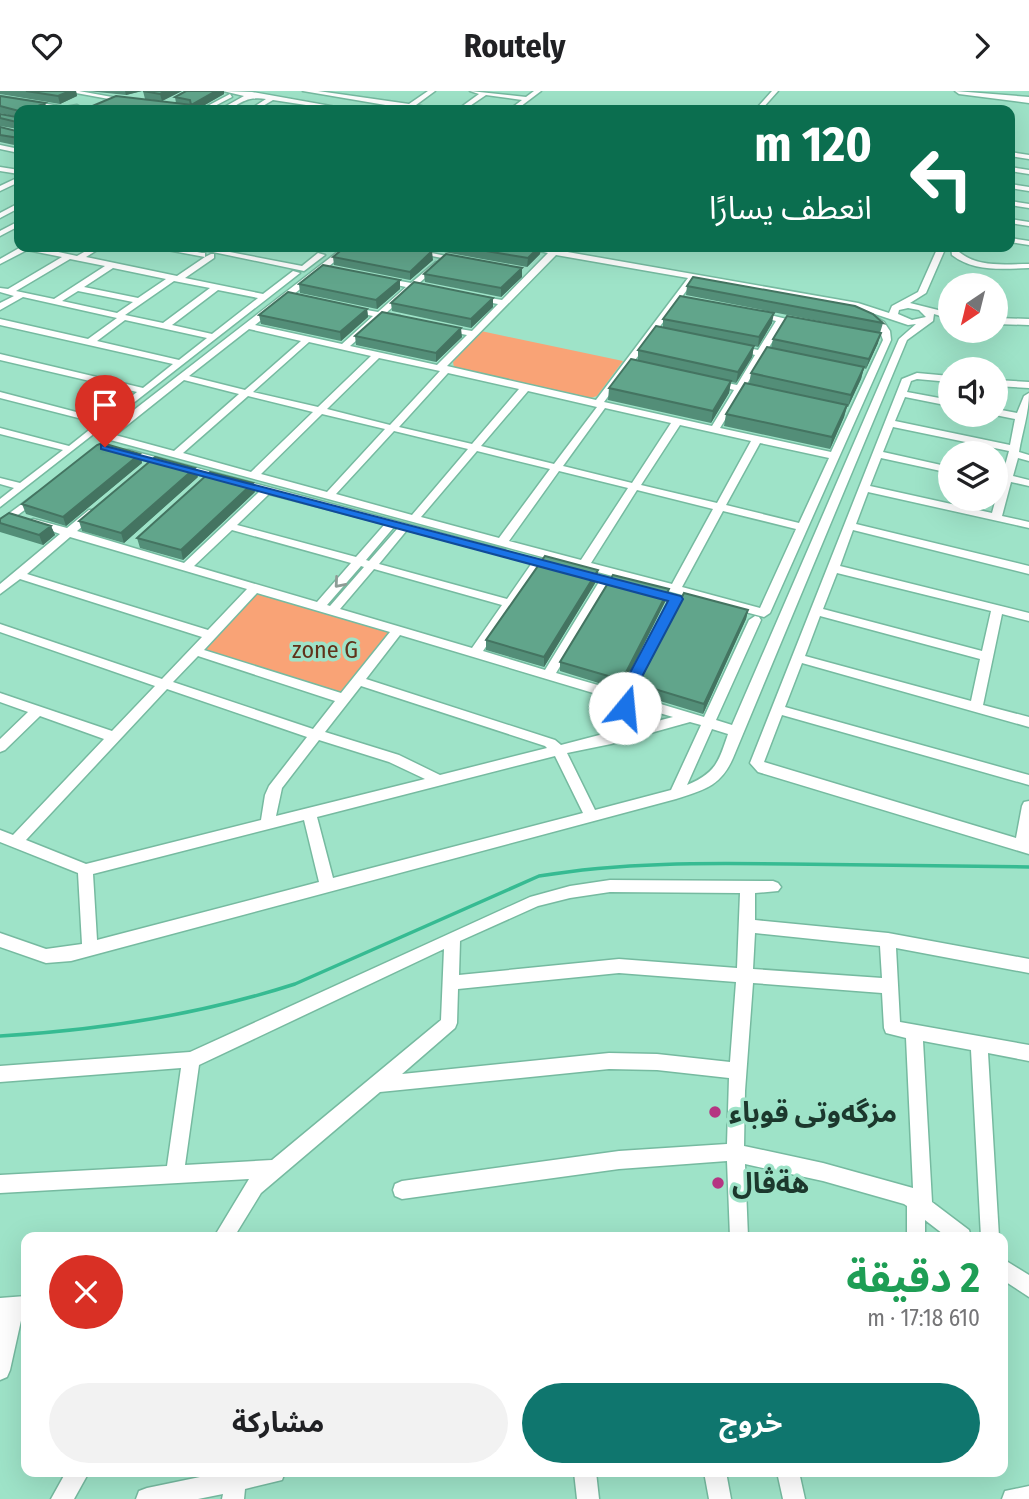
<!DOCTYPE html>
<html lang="ar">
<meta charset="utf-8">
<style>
:root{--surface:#fff;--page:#f2f2f2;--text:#202124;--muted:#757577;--accent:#0f766e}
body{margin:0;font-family:"Fira Sans Condensed","Noto Sans Arabic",sans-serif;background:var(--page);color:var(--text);direction:rtl;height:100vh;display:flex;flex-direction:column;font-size:26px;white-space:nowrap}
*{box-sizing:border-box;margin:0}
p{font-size:23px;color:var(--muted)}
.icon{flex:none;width:38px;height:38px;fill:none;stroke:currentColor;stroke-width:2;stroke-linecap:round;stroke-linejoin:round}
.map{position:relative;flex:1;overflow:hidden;direction:ltr}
.panel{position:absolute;left:21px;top:1141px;width:987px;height:245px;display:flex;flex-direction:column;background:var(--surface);border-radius:14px;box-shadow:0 7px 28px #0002;direction:rtl}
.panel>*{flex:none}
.top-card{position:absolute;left:14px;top:14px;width:1001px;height:147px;border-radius:14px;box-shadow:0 7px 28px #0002;direction:rtl;background:#0b6e4f;color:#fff;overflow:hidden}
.needle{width:46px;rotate:215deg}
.buttons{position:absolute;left:938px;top:182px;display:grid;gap:14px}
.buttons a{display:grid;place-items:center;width:70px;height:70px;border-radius:50%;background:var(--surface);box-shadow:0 7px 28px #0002;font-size:35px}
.pin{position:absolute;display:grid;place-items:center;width:60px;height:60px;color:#fff;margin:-72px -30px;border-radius:50% 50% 50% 0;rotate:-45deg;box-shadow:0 0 7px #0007}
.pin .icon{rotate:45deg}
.me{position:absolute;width:77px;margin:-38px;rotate:17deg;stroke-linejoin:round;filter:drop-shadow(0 0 5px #0008)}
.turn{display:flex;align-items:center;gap:24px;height:147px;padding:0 28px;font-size:32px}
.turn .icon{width:91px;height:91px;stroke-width:2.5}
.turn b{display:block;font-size:49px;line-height:60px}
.round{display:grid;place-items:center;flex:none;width:74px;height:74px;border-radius:37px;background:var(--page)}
.headline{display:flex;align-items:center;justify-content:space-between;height:119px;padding:0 28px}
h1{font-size:42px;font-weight:700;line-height:52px;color:#1e9e55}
.primary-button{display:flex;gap:14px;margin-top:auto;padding:14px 28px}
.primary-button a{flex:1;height:80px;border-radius:42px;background:var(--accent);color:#fff;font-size:28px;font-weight:700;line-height:80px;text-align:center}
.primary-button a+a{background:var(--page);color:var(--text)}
header{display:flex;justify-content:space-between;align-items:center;height:91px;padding:0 28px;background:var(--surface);font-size:32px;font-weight:700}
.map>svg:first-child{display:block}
.green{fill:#f9a376}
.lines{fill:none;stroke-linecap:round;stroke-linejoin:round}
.stream{stroke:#36bb92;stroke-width:3.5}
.minor-casing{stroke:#76baa0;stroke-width:3}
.highway-casing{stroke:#76baa0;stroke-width:3}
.minor{fill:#fff;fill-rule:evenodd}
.highway{fill:#fff;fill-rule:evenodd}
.wall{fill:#538e78}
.shaded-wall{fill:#447461}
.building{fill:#61a58b;stroke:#447461;stroke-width:2}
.oneway{stroke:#8e9c96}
.route{fill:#1a73e8;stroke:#114b97;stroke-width:2}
.poi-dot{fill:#b53582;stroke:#9ee3c8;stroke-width:2.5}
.labels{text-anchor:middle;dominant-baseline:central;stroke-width:7;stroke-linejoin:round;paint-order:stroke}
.park-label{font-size:24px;fill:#603219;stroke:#9ee3c8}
.near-poi-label{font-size:28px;font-weight:bold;fill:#1c382d;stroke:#9ee3c8;text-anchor:start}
</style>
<header><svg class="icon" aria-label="forward" viewBox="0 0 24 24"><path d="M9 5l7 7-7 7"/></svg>Routely<svg class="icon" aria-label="heart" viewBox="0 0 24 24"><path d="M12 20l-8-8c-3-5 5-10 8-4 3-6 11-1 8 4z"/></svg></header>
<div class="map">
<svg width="1029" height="1408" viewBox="0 0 1029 1408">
<rect width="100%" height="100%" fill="#9ee3c8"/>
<path class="green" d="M481 240 623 270 597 305 588 308 454 277 453 271Z
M256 500 392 541 343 604 201 558Z"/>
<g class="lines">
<path class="stream" d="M0 945C101 939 199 924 295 893L539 785C622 771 705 772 789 773 869 774 949 775 1029 776"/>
<g class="minor-casing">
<path id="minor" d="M65 0H79L134 10 131 12Z
M223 0 252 1 353 19H339L273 9 256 19H249L266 8C240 4 239 19 219 19L244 5Z
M303 0H318L409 13 428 0H435L416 14 439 19 409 18Z
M470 0 526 6 534 0H541L516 19H509L522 9 486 4 464 19H457L479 3Z
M772 0H778L761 19H755Z
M230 3 232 6 207 19H200Z
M0 5 65 16 77 14 86 19H59L0 9Z
M0 54 19 58V62L0 58Z
M1010 61 1029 64V68L1010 65Z
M0 76 19 79V83L0 80Z
M1010 76 1029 79V83L1010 80Z
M19 86V91L0 100V95Z
M1010 93 1029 96V100L1010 97Z
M1010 110 1029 113V117L1010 114Z
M19 112V117L0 127V122Z
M1010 128 1029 131V135L1010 132Z
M19 130V135L0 145V140Z
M1010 147 1029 150V154L1010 151Z
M21 156H35L77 165 93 156H102L86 166 177 185 205 166 162 158 158 156H173L202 162H205V166L211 163H214V167L185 187 263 203 293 180 300 182 0 416V408L14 397 0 393V387L20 392 63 359 0 343V337L69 355 98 332 0 307V301L103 328 137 301 0 269V263L143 297 173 273 0 234V228L88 248 117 227 23 206 0 219V212L14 205 0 201V197L8 198 62 166 27 159 0 173V168ZM70 168 105 175 54 208 16 200ZM113 177 166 188 138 207 84 196ZM174 190 210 197 163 232 125 224ZM218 199 258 207 212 243 172 234ZM78 200 133 211 117 222 62 210ZM125 229 207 247 179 269 97 250Z
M189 156H204L302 175 318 162 325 164 304 180Z
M344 156H353L255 234 342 253 373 225 349 220V216L378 221 406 196 378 190V186L411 192 436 171 440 173 439 175 418 193 433 196V200L414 197 386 222 400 225V229L382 227 350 255 437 274 467 244 441 239V235L472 240 498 213 471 208V204L502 209 548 162 523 156H539L858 212 889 222 892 215 918 201 938 156H946L926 202 910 212 950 222V228L934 223 933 230 907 249 733 667C721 695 704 699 676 708L71 870 46 872 0 856V842L46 858 82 853 78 782 0 751V739L13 744 104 648 40 625 5 659 0 661V648L28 621 0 611V602L112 640 155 595 0 541V533L162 588 202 546 20 488 0 503V493L60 443 28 431 33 428 67 437 89 419H97V423L77 440 184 472 260 400 121 363V359H129L505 459V463L501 464 407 439 379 473 507 508 534 469H542L544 471 483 560 545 579 602 486H610L612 489 556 582 622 601 670 508 672 505H680L682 508 635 597 634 605 704 626 749 529 755 525 759 526 761 529 716 629 732 634 899 248 916 233 908 234 857 217 695 188 604 311 712 335 734 299 708 292 713 289 737 294 755 264 730 257 734 254 758 259 776 230 750 223 754 220 807 233 803 236 784 232 766 261 785 266 780 269 764 265 745 296 764 301 759 304 742 301 720 337 831 361 883 249 878 235 862 224 869 222 884 231 890 240 891 249 770 522 764 526 103 347V343ZM556 164 688 187 596 309 447 275ZM908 217 919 219 926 226 912 229 898 223 899 219ZM249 238 301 250 245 299 189 285ZM309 251 371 265 318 316 253 301ZM379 267 440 280 390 334 327 318ZM448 282 519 298 472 353 399 336ZM184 289 239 303 174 360 115 344ZM528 300 597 316 554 373 481 355ZM248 305 313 321 251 381 183 362ZM605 317 671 332 632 392 563 375ZM322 323 385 338 327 401 261 383ZM680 334 751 350 717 412 641 394ZM394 340 468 358 412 424 336 403ZM760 352 829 367 799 432 726 414ZM477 360 550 378 499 447 421 426ZM559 380 628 397 581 469 509 450ZM637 399 713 418 672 493 591 472ZM269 403 385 433 356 466 237 434ZM723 420 796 438 760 517 682 496ZM394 436 398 437 369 470 366 469ZM232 439 351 472 317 511 194 475ZM70 446 247 498 208 539 27 483ZM361 475 364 476 330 515 327 514ZM374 478 502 514 472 557 340 518ZM257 502 390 541 341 602 204 559ZM400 544 620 610 607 642 561 654 555 649 366 588ZM198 565 335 610 313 638 173 591ZM361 595 545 655 547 657 440 684 399 664 325 641ZM167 598 307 646 269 695 265 704 261 729 86 773 26 749ZM632 614 673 626 622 639ZM690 631 701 634 671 699 595 719 567 662 611 653ZM712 638 728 643C719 670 716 682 687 694ZM319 649 389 671 425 688 276 725 282 697ZM555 665 583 722 333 787 317 726ZM304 729 319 791 97 849 93 783Z
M387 156H402L466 169 462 171Z
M951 156H959V161C979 177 1005 173 1029 173V177C1002 178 974 181 952 164Z
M996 227 1029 228V234L996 233Z
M917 282 950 285V291L917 288 911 290 907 301 950 309V315L905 306 895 330 1010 354 1015 328 995 324 996 318 1017 322 1024 305 1029 302C1029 322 1022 342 1019 361L1029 364V370L1018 367 1013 385 1029 389V395L1011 391 1002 425 1029 431V437L868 401 856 433 1029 475V483L853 439 840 475 1029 522V530L1002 523 983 614 1029 626V636L802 572 785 616 1029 684V694L782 624 764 671 1016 747 1022 715 1024 711 1029 710V763L758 681 750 672 902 288ZM893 336 1009 360 992 422 870 395 881 367 950 382V376L883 361ZM837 482 991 520 982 560 823 518ZM820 525 980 568 971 610 805 565Z
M996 289 1029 291V297L996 295Z
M37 402 41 403V407L0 437V429Z
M610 789 773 790 778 792 781 796 778 800 755 802V829L888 842 1029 868V882L896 857 900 931 1029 954V970L988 962 999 1146H981L971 959 923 950 932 1111 969 1139 971 1146H947L925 1129V1146H907V1115L904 1113 823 1090 745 1073 748 1146H730L727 1070 619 1078 402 1108 395 1105 393 1099 395 1093 402 1090 619 1060 727 1053 729 987 657 979 609 978 380 1001 261 1102 234 1146H214L249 1088 0 1102V1084L167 1075 181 977 0 991V975L190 961 530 806 570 795ZM610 801 740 802 737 877 619 868 459 884 460 850 538 815 570 807ZM755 842 880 855 882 887 753 878ZM444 858 441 929 272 1069 185 1074 199 974ZM619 882 736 891 730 971 657 963 609 962 402 983 455 937 457 932 458 898ZM753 892 882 902 884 937 886 942 906 947 913 1097 823 1072 744 1055 745 1000Z
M1003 1168 1029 1184V1206L1003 1189Z
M26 1205V1225H22L10 1279 7 1286 0 1289V1207Z
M66 1381H89L74 1408H51Z
M224 1381H285L282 1389 245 1398 244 1408H222L223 1403 198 1408H136L139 1400 147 1397Z
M574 1381H596L599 1408H577Z
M704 1381H726L731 1408H709Z
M777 1381H799L805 1408H783Z
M1029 1395V1408H1002L1005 1400Z"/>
</g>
<g class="highway-casing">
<path id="highway" d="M955 0 1029 6V12L959 3Z"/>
</g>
<use href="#minor" class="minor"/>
<use href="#highway" class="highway"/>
</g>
<path class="wall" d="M0 0H76L77 5 60 13 0 3Z
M88 0H142L126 4Z
M143 0H182L162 10 145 8Z
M224 3 196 19H83L176 12 175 6Z
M0 5 45 12 47 19H19V55L0 51V36L16 40 18 38 0 35V23L17 26 0 22Z
M416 156H541L540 163 527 176Z
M333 166 433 169 410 189 334 174Z
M424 183 522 186 501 206 425 191Z
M299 193 400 198 377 218 300 202Z
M687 195 883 232 880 242 686 204Z
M391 212 493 216 471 237 392 220Z
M367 218 368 226 341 250 261 233 259 224Z
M663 228 772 232 758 256 754 255 752 266 736 292 731 291 729 302 711 332 608 309 609 297 638 270V259L663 236Z
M355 245 462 246 436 271 356 254Z
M773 248 878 252 866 278 864 277 861 288 848 316H847L844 326 830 358 724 335 726 323 749 293 751 282 771 257Z
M140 363 142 372 66 435 26 423 22 413Z
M198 386 124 452 82 440 79 430Z
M255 401 183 469 140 457 137 447Z
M0 428 51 435 55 444 43 454 0 441Z
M598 479 597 489 544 576 486 559V549Z
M669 498 667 507 621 599 560 580V571Z
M748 519 746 528 703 623 637 603 638 593Z"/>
<path class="shaded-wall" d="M70 0H76L77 5 60 13 58 5Z
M125 0H142L126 4Z
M166 0H182L162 10 160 3Z
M216 0H224V3L196 19H183Z
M45 12 47 19H29Z
M539 156H541L540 163 527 176 528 167Z
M432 160 433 169 410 189V181Z
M522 177V186L501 206V197Z
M400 189V198L377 218 376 209Z
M493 207V216L471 237V228Z
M367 218 368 226 341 250 340 241Z
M774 222 772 232 758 256 759 246Z
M461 237 462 246 436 271V262Z
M881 242 878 252 866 278 869 268Z
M754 255 752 266 736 292 738 281Z
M864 276 861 288 848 316 851 304Z
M731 290 729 302 711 332 713 320Z
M847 314 844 326 830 358 832 346Z
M140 363 142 372 66 435 63 426Z
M195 377 198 386 124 452 121 442Z
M253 392 255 401 183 469 181 459Z
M51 435 55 444 43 454 39 444Z
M598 479 597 489 544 576V566Z
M669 498 667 507 621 599 622 589Z
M748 519 746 528 703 623 704 613Z"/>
<path class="building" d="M26 0H70L58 5Z
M143 0H166L160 3Z
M186 0H216L191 14 190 9 175 6Z
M0 5 45 12 29 19 19 20 0 15Z
M116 5 193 14 183 19H83Z
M19 20V37L17 31 0 27V23L16 26Z
M0 36 16 40 19 37V47L0 44Z
M345 156H412L432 160 410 181 333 166Z
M462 156H539L528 167Z
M446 163 522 177 501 197 424 183Z
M323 174 400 189 376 209 299 193Z
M693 186 855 215 873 223 883 232 687 195Z
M414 191 493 207 471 228 391 212Z
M288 201 367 218 340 241 259 224Z
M680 205 774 222 759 246 663 228Z
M382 221 461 237 436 262 355 245Z
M787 225 881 242 869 268 773 248Z
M656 235 754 255 738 281 638 259Z
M767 256 864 276 851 304 751 282Z
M631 268 731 290 713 320 609 297Z
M745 292 847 314 832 346 726 323Z
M102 352 140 363 63 426 22 413 97 354Z
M155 366 195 377 121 442 79 430Z
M210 381 253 392 181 459 137 447Z
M9 422 51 435 39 444 0 432V428Z
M545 465 598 479 544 566 486 549Z
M613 484 669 498 622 589 560 571Z
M684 502 748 519 704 613 638 593Z"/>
<defs><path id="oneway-chevron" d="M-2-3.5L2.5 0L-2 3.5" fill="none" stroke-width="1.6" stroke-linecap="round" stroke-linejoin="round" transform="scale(1.75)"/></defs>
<use class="oneway" href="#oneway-chevron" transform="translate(339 492) rotate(131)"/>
<path class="route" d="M101 354 681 505 683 508 636 597 633 617 625 622 618 617 622 597 668 510 101 358Z"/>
<g class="poi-dot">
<circle cx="715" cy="1021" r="7"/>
<circle cx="718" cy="1092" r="7"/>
</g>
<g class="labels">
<g class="park-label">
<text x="325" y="559">zone G</text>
</g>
<g class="near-poi-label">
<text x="729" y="1021">مزگەوتی قوباء</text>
<text x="732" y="1092">هةڤال</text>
</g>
</g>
</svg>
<div class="buttons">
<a><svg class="needle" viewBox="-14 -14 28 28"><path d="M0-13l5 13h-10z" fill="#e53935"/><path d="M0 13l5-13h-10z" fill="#757577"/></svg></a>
<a><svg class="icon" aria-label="sound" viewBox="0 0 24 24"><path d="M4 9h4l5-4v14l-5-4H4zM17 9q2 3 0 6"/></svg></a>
<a><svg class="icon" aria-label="layers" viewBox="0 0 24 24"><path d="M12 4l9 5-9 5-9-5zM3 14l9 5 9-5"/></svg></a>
</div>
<div class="pin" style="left:105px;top:356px;background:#d93025"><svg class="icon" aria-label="arrive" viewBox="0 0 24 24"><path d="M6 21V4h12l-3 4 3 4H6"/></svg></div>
<svg class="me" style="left:625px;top:617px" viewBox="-20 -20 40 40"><circle r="19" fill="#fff"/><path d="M0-13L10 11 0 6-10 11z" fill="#1a73e8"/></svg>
<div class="top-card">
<div class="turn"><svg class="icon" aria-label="left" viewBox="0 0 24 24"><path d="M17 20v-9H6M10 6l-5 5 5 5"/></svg><div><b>120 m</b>انعطف يسارًا</div></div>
</div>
<section class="panel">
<div class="headline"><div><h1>2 دقيقة</h1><p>610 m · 17:18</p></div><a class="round" style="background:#d93025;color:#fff"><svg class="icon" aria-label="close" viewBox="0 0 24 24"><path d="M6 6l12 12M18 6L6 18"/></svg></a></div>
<div class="primary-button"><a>خروج</a><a>مشاركة</a></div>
</section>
</div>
